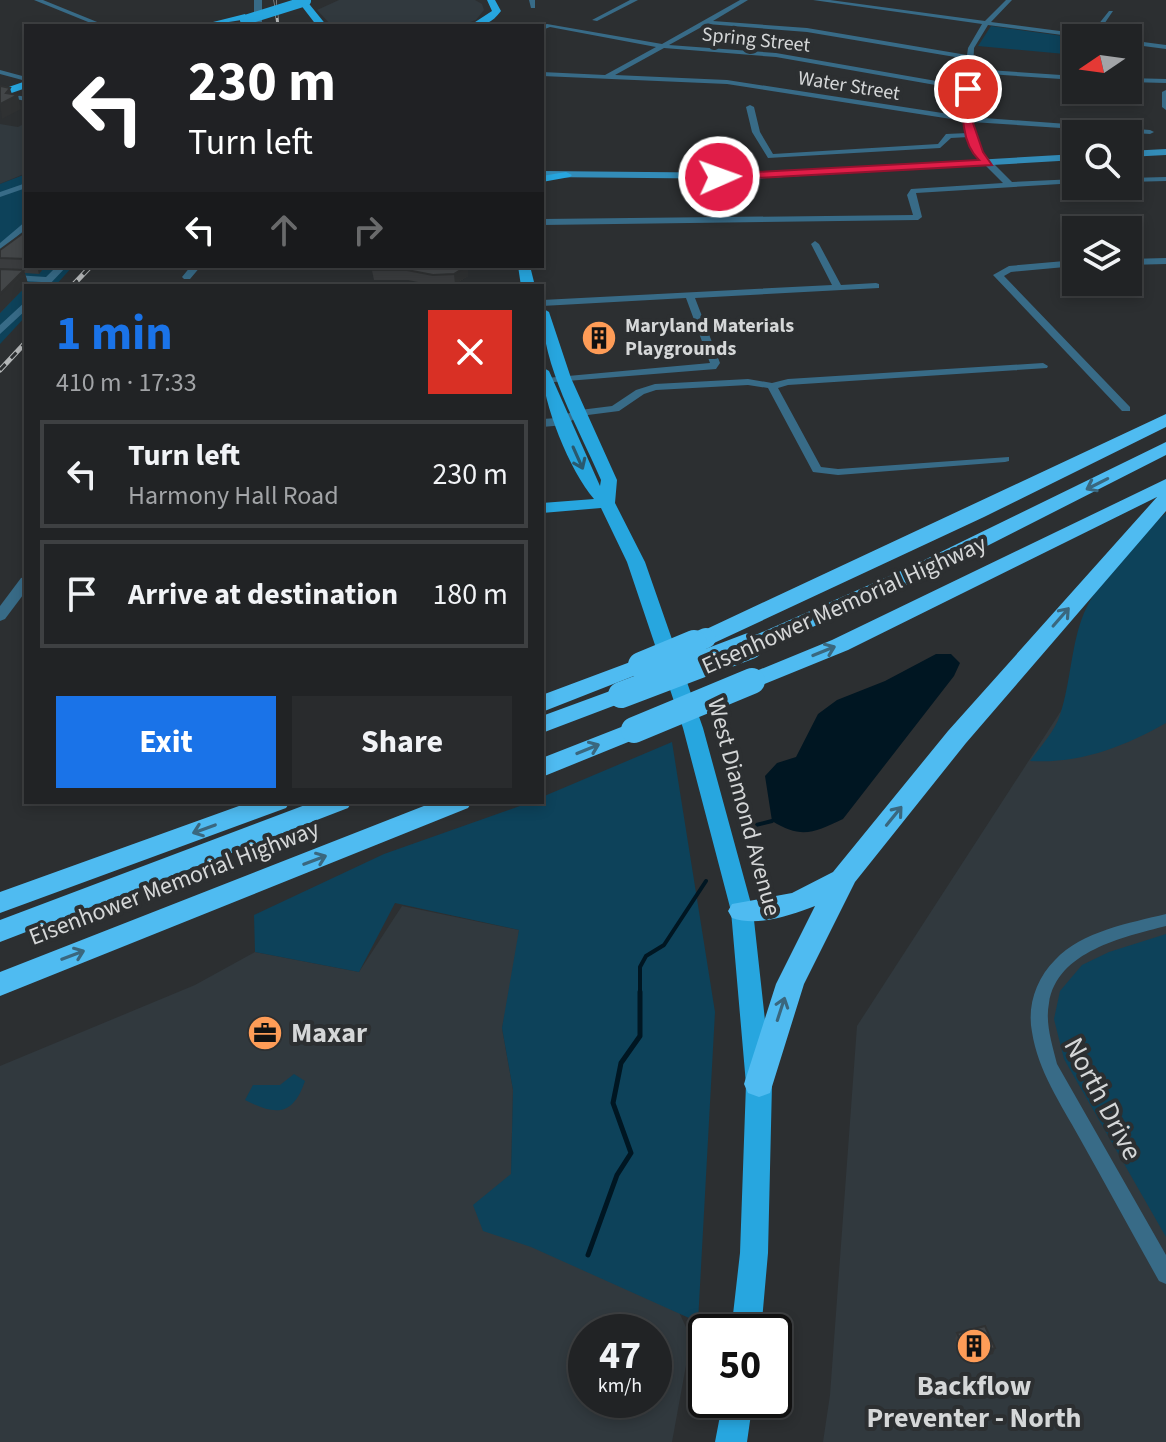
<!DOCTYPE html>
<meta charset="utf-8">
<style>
:root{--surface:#212325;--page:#292b2d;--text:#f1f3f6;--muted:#a2a4a7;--line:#3e4042;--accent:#1a73e8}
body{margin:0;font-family:"Source Sans 3",sans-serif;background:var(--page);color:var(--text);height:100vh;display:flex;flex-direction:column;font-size:30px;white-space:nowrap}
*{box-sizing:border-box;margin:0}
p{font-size:26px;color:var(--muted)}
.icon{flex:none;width:44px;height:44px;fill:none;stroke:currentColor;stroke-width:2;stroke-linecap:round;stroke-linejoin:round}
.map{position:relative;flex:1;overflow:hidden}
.side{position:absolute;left:24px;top:284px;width:520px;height:520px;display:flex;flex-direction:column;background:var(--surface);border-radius:0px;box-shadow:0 4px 12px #0003,0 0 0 2px var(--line)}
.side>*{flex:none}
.banner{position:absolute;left:24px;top:24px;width:520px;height:244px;border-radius:0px;box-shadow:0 4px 12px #0003,0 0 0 2px var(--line);background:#202124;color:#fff;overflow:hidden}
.needle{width:52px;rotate:257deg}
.tools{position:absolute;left:1062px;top:24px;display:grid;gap:16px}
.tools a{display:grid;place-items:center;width:80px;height:80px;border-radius:0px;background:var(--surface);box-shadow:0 4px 12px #0003,0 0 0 2px var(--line);font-size:40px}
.speed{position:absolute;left:568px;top:1314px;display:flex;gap:16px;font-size:40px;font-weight:700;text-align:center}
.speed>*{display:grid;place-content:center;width:104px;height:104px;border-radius:50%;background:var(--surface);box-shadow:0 4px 12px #0003,0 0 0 2px var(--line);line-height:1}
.speed small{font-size:20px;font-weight:400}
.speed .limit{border:4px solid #111;border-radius:12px;background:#fff;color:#111}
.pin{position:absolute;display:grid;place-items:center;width:68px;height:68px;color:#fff;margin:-34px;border:4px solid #fff;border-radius:50%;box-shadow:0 2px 8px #0007}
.me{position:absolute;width:88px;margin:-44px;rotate:88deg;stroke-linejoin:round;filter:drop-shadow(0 0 6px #0008)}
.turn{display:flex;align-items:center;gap:28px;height:168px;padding:0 32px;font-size:36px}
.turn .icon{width:104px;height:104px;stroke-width:2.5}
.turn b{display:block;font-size:56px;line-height:68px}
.lanes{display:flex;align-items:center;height:76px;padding:0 32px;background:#0003;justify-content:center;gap:40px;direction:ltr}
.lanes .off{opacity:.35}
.round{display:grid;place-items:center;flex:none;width:84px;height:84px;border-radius:0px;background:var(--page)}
.overview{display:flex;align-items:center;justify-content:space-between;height:136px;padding:0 32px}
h1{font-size:48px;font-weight:700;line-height:60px;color:var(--accent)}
.primary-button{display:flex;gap:16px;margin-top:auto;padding:16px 32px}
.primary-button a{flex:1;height:92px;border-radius:0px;background:var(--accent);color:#fff;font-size:32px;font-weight:700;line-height:92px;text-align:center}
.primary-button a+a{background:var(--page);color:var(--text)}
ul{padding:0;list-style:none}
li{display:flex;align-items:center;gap:24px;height:108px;margin:0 16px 12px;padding:0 16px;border:4px solid var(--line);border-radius:0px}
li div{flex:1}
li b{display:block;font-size:30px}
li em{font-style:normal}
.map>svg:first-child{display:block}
.built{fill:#31393e;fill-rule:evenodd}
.green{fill:#0d425a}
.water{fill:#001622}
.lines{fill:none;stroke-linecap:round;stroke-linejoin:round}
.stream-far1{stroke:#001622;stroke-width:4}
.stream{stroke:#001622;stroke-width:5}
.minor{fill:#386b87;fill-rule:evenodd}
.tertiary{fill:#386b87;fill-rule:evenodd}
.secondary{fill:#338cb8;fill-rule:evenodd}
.primary{fill:#27a6df;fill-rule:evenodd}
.motorway{fill:#4fbbf1;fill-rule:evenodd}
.rail-far1-casing{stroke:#b4b7b8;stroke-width:3}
.rail-casing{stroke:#b4b7b8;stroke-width:5}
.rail-far1{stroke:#2c2f31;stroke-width:2;stroke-dasharray:6;stroke-linecap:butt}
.rail{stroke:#2c2f31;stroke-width:3;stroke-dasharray:8;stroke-linecap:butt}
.primary-bridge{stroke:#27a6df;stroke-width:10}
.motorway-bridge-far1{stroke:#4fbbf1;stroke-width:20}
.motorway-bridge{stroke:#4fbbf1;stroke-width:26}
.wall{fill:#3a3c3e}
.shaded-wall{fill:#2f3132}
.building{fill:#434648;stroke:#2f3132;stroke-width:2}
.oneway{stroke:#2a596e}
.oneway2{stroke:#3a677e}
.route{fill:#e11d48;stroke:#92132f;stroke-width:2}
.labels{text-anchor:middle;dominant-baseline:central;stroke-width:8;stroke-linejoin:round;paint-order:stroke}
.far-street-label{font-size:20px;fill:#d5d7d8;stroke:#2c2f31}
.far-poi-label{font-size:20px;font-weight:bold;fill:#d5d7d8;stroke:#2c2f31;text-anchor:start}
.street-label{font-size:24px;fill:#d5d7d8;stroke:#2c2f31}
.near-poi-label{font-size:28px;font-weight:bold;fill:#d5d7d8;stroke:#2c2f31;text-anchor:start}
.near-street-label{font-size:28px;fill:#d5d7d8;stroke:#2c2f31}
</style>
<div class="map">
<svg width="1166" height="1442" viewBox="0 0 1166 1442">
<rect width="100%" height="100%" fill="#2c2f31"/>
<path class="built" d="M339 0H475L482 4 484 10 476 20 458 26H332L317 10Z
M26 123V173L0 184V124L18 127Z
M1166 554V1442H823L830 1395 857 1026 1160 558Z
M402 906 519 930 516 968 502 1028 513 1090 511 1174 666 1284 691 1338 672 1442H0V1066L195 985 255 952 359 972ZM586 1332H654V1400H586Z"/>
<path class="green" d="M991 26 1077 38 1076 55 978 46Z
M26 174V266H73L55 286H26V316L0 344V184Z
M1166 513V723C1124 747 1079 764 1030 761 1040 747 1055 731 1060 715 1071 682 1071 644 1084 613 1101 575 1136 541 1166 513Z
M672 742 715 1012 698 1322 531 1247 483 1231 473 1205 511 1174 513 1090 502 1028 519 930 395 903 359 972 255 952 254 915 384 854 531 802H542V797Z
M1166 934V1237L1064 1059 1054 1019 1060 991 1082 965 1109 952Z
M294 1074 305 1081C293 1116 276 1116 245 1100L253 1085H280Z"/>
<path class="water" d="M936 654H951L960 663 954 676 843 819C814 833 801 839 772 821L765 776 777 763 796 757 818 714 837 700 885 681Z"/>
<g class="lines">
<path class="stream-far1" d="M748 827 772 821
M640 994V967L646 956 664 945 706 881"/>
<path class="stream" d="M588 1255 617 1175 631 1153 613 1103 621 1063 640 1036V992"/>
<path class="minor" d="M34 0H43L107 26H98Z
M529 0H535V8H531Z
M630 0H638L597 21 592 20Z
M740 0H748L713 21 807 28 967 55 968 48 982 24 813 0H830L985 21 1006 0H1012L991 22 1090 35 1109 11H1113L1096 36 1102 38H1084L988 25 974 48 973 69 1076 76V80L973 73 970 117 1150 130 1154 132 1150 134 972 122 982 152 1012 182 1076 179V183L916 193 922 217 918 220 542 225V219L913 215 907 195 911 189 1003 183 975 155 969 137 951 138 940 148 768 158 752 132 746 107 750 105 754 107 760 132 773 154 938 144 946 134 968 133 964 121 727 84 542 76V72L605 75 656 47 550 27 542 30 541 26 547 24 662 44ZM707 24 807 32 967 59 965 86 776 53 669 45ZM664 48 776 57 964 90 962 116 727 80 615 75Z
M1128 40 1166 45V49L1128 44Z
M0 70 26 77V81L0 74Z
M1128 78 1166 79V83L1128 82Z
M1166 177V181L1128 182V178Z
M26 183V188L0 197V192Z
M26 221V229L0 251V243Z
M815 241 819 244 841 285 876 283 879 284V288L695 298 720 363 716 369 542 383V379L546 378 710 363 686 298 542 306V300L832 285 811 244Z
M1166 258V264L1128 265V259Z
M1076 260V266L1011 272 1004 276 1130 407V411H1122L993 275 1009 266Z
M57 266H67L48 286H38L41 282 0 280V274L46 277Z
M191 266H201L190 279H184L182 277Z
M26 301V310L0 334V325Z
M1043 363 1048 366 1047 368 788 385 778 388 821 467 838 469 1009 457V461L1005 462 838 475 813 472 768 388 748 385 656 390 644 394 619 411 580 416 575 413 580 410 612 406 636 390 655 384 748 379 772 383 788 379Z
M1166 914V926C1124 937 1057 951 1049 1003 1045 1023 1052 1044 1057 1064L1166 1255V1284L1159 1281C1132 1233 1106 1185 1079 1137 1061 1104 1038 1071 1032 1032 1027 1006 1036 979 1055 960 1082 931 1130 923 1166 914Z"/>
<path class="tertiary" d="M254 0H262V26H254Z
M1166 90V110L1162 107V92Z
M0 92 26 97V101L0 96Z
M574 411 580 415 565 425 542 427V419L558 418Z
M26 577V591L5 619 0 621V606L21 578Z"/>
<path class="secondary" d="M1166 149V155L1128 157V151Z
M1076 154V160L751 179 542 177V171L751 173Z"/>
<path class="primary" d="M297 0H306L327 26H317Z
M487 0H495L501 11C492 23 484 26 469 26L492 11Z
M245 14 248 19 203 26 205 24Z
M26 81V88L0 97V90Z
M566 172 572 175 570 177 542 182V176Z
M518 266H530L535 286H521Z
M542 308 549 312 571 378 617 480 615 503 645 562 703 728 753 911 772 1084 768 1253 761 1332H731L740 1253 746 1084 731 911 683 728 627 562 601 508 542 513V503L594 499C570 471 542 403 542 367L549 371 600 486 601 480C578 426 542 367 542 308Z
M723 1400H753L747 1442H715Z"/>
<path class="motorway" d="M1166 414V427L984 517 714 643 706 645 695 638 698 633Z
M1166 442V455L926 577 758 651 750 653 739 646 742 641 910 567Z
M1166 479V511L966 743 855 882 804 984 770 1093 759 1097 748 1093 744 1084 776 984 815 906C791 915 758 927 732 918L728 911 732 904 792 893 833 872 948 731 1157 497 848 650 752 689 740 681 744 676 832 640Z
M641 658 652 665 649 670 542 712V695Z
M621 687 629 690 633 695 629 700 542 733V716Z
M634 722 643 724 646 730 643 736 542 777V758Z
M250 802H290L286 808 0 913V892Z
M313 802H352L348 808 0 942V920Z
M434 802H472L468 808 0 996V972Z"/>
<g class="rail-far1-casing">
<path id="rail-far1" d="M275 0 278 26"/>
</g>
<g class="rail-casing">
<path id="rail" d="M72 286 91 266
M0 370 26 342"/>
</g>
<use href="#rail-far1" class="rail-far1"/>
<use href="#rail" class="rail"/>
<path class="primary-bridge" d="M245 20 306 1"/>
<path class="motorway-bridge-far1" d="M690 645 706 638"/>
<path class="motorway-bridge" d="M641 665 694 643
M621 695 750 646
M634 730 752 681"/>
</g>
<path class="wall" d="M26 231V266H45L39 274 25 273 28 284 0 313V250Z
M371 266H468V276L455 284 433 285 408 280H374Z
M957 1333 995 1348 993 1354 965 1361 955 1339Z"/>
<path class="shaded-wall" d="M10 88 13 98 18 95 21 109 2 119 0 104 6 93Z
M37 266H45L39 274Z
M468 266V276L455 284 454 274Z
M24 270 28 284 0 313V294Z
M995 1348 993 1354 965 1361 967 1355Z"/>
<path class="building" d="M1 86 10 88 6 93 18 95 0 104V87Z
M26 231V259L0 258V250Z
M372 266H467L454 274 433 275 407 270H373Z
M0 269 24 270 0 294Z
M985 1326 995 1348 967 1355 957 1333Z"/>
<defs><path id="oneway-shaft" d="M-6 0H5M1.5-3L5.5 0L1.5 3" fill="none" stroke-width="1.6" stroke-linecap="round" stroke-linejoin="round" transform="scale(2)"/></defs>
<use class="oneway" href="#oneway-shaft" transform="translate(578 458) rotate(66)"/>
<g class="oneway2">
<use href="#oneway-shaft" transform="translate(1097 484) rotate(153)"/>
<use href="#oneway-shaft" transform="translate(1061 617) rotate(-49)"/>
<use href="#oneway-shaft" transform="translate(824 651) rotate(-22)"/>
<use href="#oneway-shaft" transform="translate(588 749) rotate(-22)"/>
<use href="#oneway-shaft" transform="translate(894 816) rotate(-51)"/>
<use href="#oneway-shaft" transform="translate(204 829) rotate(160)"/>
<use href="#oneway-shaft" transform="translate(315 860) rotate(-21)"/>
<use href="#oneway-shaft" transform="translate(73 955) rotate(-21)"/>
<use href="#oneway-shaft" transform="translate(781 1009) rotate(-72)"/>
</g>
<path class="route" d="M968 87 972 89V120L983 152 992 165 719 180 714 177 719 174 979 160C961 143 962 112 963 89Z"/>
<defs>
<g id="building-disc" transform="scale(1.8)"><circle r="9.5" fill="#fe9c57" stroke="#2c2f31"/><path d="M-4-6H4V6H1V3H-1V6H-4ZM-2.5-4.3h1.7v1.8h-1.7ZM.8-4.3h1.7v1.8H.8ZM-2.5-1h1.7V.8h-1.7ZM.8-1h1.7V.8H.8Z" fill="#111"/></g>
<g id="office-disc" transform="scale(1.8)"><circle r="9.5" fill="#fe9c57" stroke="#2c2f31"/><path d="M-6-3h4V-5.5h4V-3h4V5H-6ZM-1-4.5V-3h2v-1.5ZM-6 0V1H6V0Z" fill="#111"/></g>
</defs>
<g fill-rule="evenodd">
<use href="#building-disc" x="599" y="338"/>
<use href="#office-disc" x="265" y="1033"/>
<use href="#building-disc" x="974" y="1346"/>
</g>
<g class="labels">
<g class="far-street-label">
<text transform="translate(756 40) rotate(6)">Spring Street</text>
<text transform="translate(849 86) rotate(9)">Water Street</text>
</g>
<g class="far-poi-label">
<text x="625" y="326">Maryland Materials<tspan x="625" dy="23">Playgrounds</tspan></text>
</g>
<g class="street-label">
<text transform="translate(844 605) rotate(-24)">Eisenhower Memorial Highway</text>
<text transform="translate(744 807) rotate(75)">West Diamond Avenue</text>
<text transform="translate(174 883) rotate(-21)">Eisenhower Memorial Highway</text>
</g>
<g class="near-poi-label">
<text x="291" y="1033">Maxar</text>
<text x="974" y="1386" text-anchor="middle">Backflow<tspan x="974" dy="32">Preventer - North</tspan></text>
</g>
<g class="near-street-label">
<text transform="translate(1103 1099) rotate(62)">North Drive</text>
</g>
</g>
</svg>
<div class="tools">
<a><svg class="needle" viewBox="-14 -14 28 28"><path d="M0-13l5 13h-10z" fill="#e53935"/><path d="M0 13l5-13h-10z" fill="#a2a4a7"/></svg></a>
<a><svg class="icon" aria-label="search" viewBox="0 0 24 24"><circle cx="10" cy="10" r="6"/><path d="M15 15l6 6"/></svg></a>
<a><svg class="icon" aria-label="layers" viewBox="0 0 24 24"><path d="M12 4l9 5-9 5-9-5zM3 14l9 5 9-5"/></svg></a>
</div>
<div class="speed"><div>47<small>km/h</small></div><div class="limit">50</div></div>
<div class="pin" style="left:968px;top:89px;background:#d93025"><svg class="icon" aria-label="arrive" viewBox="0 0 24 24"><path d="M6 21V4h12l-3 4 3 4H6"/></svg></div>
<svg class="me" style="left:719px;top:177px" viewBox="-20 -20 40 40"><circle r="17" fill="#e11d48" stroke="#fff" stroke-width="3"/><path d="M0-11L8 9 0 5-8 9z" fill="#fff"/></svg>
<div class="banner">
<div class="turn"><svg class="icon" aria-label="left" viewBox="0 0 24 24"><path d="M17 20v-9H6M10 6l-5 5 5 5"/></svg><div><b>230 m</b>Turn left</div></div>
<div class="lanes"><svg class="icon" aria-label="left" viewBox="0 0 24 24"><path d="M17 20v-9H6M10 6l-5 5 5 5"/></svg><svg class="icon off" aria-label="ahead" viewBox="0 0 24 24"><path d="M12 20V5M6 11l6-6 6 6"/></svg><svg class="icon off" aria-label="right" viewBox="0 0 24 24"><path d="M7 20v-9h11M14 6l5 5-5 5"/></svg></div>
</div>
<section class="side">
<div class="overview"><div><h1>1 min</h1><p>410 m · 17:33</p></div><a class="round" style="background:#d93025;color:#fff"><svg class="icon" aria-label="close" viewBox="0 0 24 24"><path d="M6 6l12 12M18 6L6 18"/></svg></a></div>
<ul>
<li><svg class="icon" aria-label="left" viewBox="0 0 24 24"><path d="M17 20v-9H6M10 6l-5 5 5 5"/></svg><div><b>Turn left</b><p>Harmony Hall Road</p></div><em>230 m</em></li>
<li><svg class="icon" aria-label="arrive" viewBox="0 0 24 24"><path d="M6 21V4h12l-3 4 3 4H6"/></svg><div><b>Arrive at destination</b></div><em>180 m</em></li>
</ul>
<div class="primary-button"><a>Exit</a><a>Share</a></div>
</section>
</div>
